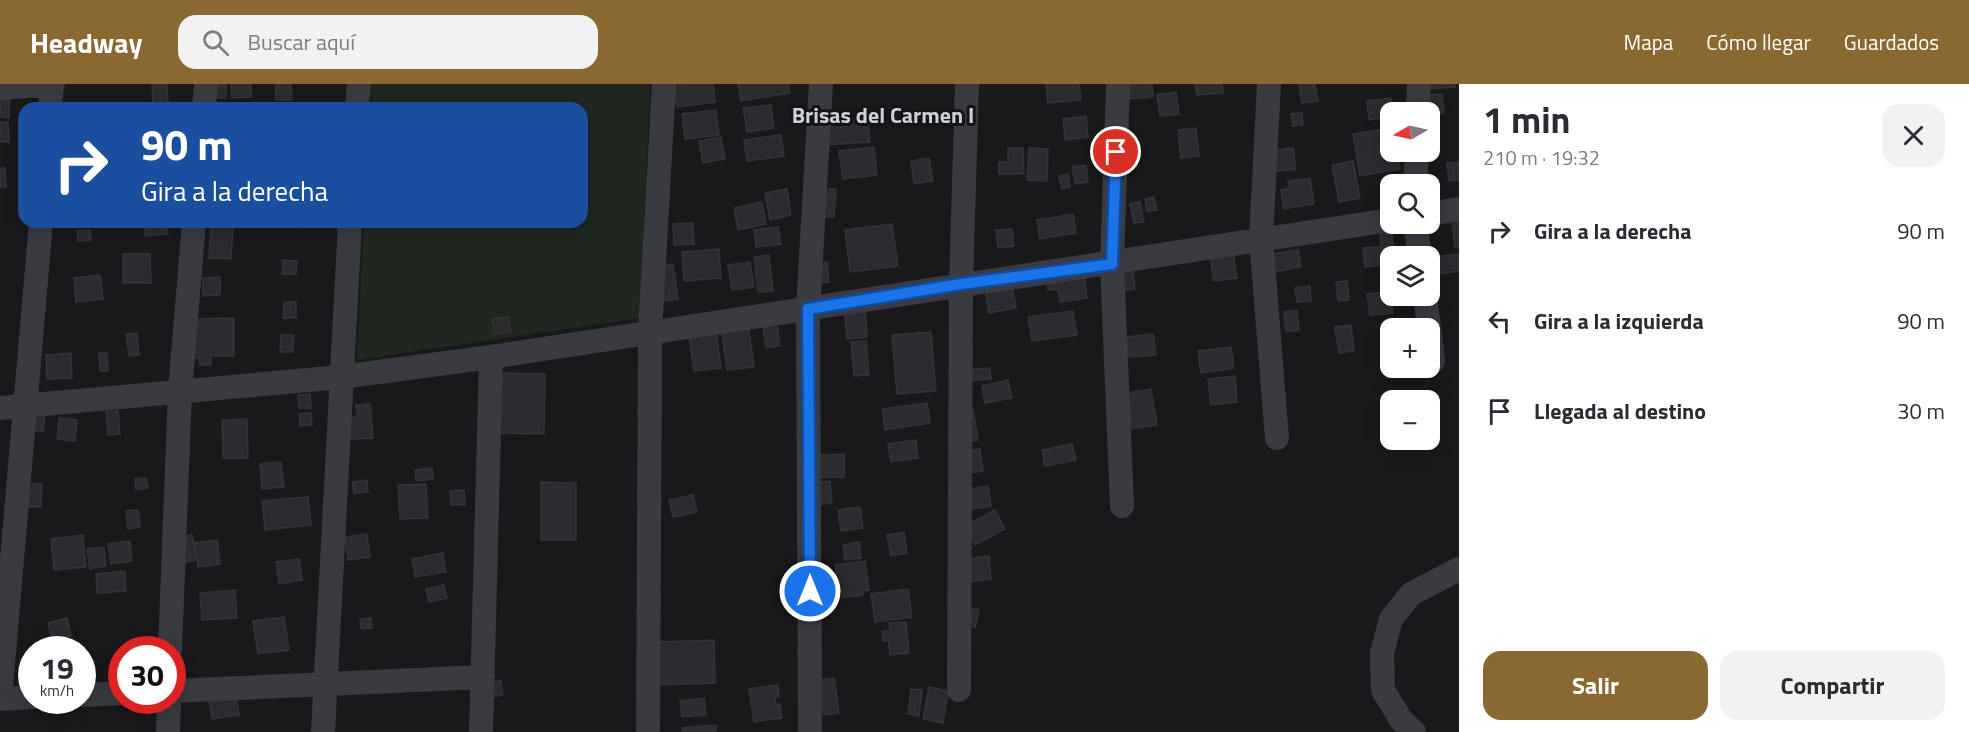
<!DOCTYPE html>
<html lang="es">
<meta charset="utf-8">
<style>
:root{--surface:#fff;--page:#f2f2f3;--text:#2b2b33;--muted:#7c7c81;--accent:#896832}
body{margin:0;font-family:"Titillium Web",sans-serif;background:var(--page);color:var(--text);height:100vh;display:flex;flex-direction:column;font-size:22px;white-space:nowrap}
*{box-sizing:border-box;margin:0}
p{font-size:20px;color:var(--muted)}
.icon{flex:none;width:33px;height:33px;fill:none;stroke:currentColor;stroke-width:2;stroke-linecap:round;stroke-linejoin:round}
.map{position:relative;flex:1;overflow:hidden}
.drawer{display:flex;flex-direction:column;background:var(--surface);width:510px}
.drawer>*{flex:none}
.hud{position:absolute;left:18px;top:18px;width:570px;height:126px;border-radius:18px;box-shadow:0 3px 15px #0003;background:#1a4fa0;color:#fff;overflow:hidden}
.needle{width:39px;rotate:261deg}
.fabs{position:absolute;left:1380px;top:18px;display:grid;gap:12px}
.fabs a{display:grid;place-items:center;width:60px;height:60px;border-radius:12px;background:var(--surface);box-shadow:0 3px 15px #0003;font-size:30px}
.speed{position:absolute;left:18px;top:552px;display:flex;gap:12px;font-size:30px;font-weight:700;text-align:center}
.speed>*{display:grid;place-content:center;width:78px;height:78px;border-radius:50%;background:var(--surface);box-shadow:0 3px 15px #0003;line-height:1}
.speed small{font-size:15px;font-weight:400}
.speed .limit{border:9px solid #d22;background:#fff;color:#111}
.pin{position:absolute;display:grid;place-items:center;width:51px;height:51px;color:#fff;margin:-26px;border:3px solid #fff;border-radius:50%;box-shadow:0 2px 6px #0007}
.me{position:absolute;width:66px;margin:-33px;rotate:0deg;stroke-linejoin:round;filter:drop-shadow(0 0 4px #0008)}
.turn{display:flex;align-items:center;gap:21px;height:126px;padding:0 24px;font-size:27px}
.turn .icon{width:78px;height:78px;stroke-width:2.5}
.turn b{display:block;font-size:42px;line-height:51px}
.round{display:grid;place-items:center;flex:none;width:63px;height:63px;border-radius:18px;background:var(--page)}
.summary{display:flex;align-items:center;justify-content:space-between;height:102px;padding:0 24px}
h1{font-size:36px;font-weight:700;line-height:45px}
.cta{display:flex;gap:12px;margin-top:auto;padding:12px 24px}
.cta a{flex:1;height:69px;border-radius:18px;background:var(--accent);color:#fff;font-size:24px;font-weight:700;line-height:69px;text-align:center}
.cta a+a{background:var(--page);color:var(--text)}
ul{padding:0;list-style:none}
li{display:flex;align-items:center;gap:18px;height:90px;padding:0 24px}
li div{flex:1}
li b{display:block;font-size:22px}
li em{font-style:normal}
header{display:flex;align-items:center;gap:36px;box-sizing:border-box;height:84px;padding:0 30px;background:var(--accent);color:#fff}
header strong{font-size:28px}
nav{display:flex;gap:33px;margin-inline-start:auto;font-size:21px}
.search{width:420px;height:54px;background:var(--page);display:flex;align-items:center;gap:15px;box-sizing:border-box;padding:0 21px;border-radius:18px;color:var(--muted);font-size:22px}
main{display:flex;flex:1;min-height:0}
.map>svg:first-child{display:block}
.green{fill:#1f2720}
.building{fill:#2c2c30;stroke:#333338;stroke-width:1.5}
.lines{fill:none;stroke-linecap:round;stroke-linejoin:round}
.minor{stroke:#3a3b41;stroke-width:24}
.route-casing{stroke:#114b97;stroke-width:15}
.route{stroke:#1a73e8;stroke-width:10}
.labels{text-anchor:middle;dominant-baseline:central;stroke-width:6;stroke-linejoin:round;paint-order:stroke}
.neighbourhood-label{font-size:22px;font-weight:bold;fill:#ccd0d8;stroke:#141417}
</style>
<header>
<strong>Headway</strong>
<div class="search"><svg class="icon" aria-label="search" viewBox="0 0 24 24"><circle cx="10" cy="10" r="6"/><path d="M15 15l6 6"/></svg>Buscar aquí</div>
<nav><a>Mapa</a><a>Cómo llegar</a><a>Guardados</a></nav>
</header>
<main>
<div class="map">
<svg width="1459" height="648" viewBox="0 0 1459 648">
<rect width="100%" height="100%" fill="#19191c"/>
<path class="green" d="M372 0H650L640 234 357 276 364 138H582V24H371Z"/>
<path class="building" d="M152 0H167L168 24H153Z
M211 0H226V14H211Z
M231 0H251V13L232 14Z
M276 0H291L292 16H276Z
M690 0H713L715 18 677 23 674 2Z
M738 0H788L790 9 741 17Z
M1046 0H1079L1081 16 1048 19Z
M1126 0H1152L1153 13 1127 15Z
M1195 0H1222L1223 9 1197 11Z
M1299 0H1315L1318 17 1302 19Z
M1427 0H1455V3L1427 5Z
M1176 8 1179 30 1160 32 1157 11Z
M0 10H10L9 34 0 33Z
M1442 10 1444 29 1430 30 1425 11Z
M1391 14 1393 28 1390 33 1369 36 1367 17Z
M771 21 774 44 747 48 743 24Z
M716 26 719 51 685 55 682 30Z
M1302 29 1303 41 1293 42 1291 30Z
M1086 32 1088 53 1065 56 1063 35Z
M868 35 870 58 825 61 823 37Z
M0 38H8L9 58H0Z
M1196 44 1199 72 1181 74 1178 46Z
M1390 44V68H1397L1400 85 1360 92 1353 50Z
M781 51 784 72 747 77 744 56Z
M721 53 725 75 703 79 699 57Z
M874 63 877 91 843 95 839 67Z
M1008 64H1023L1024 90H999V78H1008Z
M1029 64 1048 65 1047 97 1027 96Z
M1293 64 1296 85 1269 88 1266 67Z
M929 74 933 97 914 100 911 77Z
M1353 77 1360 114 1339 118 1332 81Z
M1459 78V96L1449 97 1447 79Z
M1086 81 1088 98 1075 100 1072 83Z
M0 84H5L6 103H0Z
M1068 90 1070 103 1062 105 1059 92Z
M1310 94 1314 120 1284 125 1281 106 1289 104 1288 97Z
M814 104 836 105 834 133 812 132Z
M787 105 791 131 770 136 765 109Z
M1154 113 1157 126 1147 127 1145 115Z
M762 118 766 140 738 146 734 124Z
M1140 118 1144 138 1134 139 1130 120Z
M1459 127V162L1455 163 1451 128Z
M1073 130 1076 149 1040 155 1037 136Z
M144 138H166L168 150 145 152Z
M296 138H322V141L297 144Z
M693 139 694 160 674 161 673 140Z
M211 140 233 142 231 175 209 174Z
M892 140 898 182 850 188 845 146Z
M778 143 781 160 756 163 754 146Z
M1012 145 1014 162 998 164 996 146Z
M90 146 91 156 78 157 77 147Z
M1392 148 1394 172H1390V180L1365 183 1363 164 1381 163 1380 149Z
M719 165 721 194 684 197 682 168Z
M1298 166 1301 183 1274 188 1271 170Z
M1233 168 1237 194 1214 197 1210 171Z
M123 170H150L151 199H123Z
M1459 170V187L1437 190 1435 173Z
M769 171 773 207 758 208 754 173Z
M283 176 297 177 296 190H282Z
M750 178 754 203 732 206 728 181Z
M827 178 829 198 808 201 805 181Z
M673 180 678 215 658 218 653 183Z
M1133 184 1135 205 1117 207 1115 186Z
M1084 190 1087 214 1060 218 1058 205 1048 206 1047 195Z
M100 191 103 215 76 218 74 194Z
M220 193V211L203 212V194Z
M1347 197 1349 216 1338 217 1336 198Z
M1012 200 1016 224 989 229 985 204Z
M1310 202 1311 217 1297 218 1295 204Z
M1390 207 1393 229 1370 231 1367 210Z
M284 218H296V234H283Z
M865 222 867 253 847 255 844 224Z
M1297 226 1299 246 1286 248 1284 228Z
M1073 227 1077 251 1032 257 1028 233Z
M508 233 511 248 494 250 492 235Z
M234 234V272H211V281H200L199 274H192V235Z
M777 241 780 262 766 264 763 242Z
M1351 241 1354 267 1339 269 1335 243Z
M749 245 754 283 727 286 722 249Z
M716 246 721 284 694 287 689 250Z
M931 248 936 307 897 310 892 251Z
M137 249 139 271 129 272 126 250Z
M1153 250 1156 271 1129 273 1126 253Z
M281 251H294L293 268H280Z
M866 257 869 291 854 292 851 258Z
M1231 263 1234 284 1201 289 1198 267Z
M71 269 72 294 47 295 46 271Z
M99 269H107L108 287H100Z
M990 284 991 295 972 296 971 285Z
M497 289 545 290 544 350 496 349Z
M1235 292 1237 318 1211 321 1208 295Z
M1008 296 1012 314 985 319 982 302Z
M1151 305 1157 341 1132 345 1126 309Z
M310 310 311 324H299L298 311Z
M927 319 930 339 885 346 882 325Z
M370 320 373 354 338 356 336 334 358 333 356 321Z
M973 326 978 356 961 359 956 329Z
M118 327 120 350 108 351 106 328Z
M30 328 45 330 43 348 28 346Z
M311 329 312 341 300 342 299 330Z
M59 334 77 336 75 357 57 355Z
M247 335 248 374H223L222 336Z
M916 356 918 374 891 378 888 360Z
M1072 360 1076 376 1045 382 1042 366Z
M980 365 983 387 956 391 953 369Z
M844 370V393L809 394 808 372Z
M281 378 284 403 262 405 260 380Z
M432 384 433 395 416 397 415 386Z
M146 394 148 404 136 406 135 395Z
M367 396 368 408 354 410 352 398Z
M830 397 832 419 816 421 813 399Z
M541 398 576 399V456H541Z
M21 399 42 400 41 423H20Z
M426 400 428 434 400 435 398 401Z
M988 402 991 422 961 427 957 407Z
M464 406 465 421H451L450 407Z
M693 411 697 428 673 433 669 416Z
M308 413 311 441 265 446 262 417Z
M860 423 863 444 841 447 838 426Z
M138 426 140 443 128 445 126 427Z
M995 426 1005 445 975 461 965 442Z
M904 448 907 469 891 472 887 451Z
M367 450 370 473 348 476 345 453Z
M83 451 86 483 54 486 51 455Z
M192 451 197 476 179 479 174 454Z
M217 456 220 480 198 483 195 459Z
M130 457 132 477 111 480 108 460Z
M859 458 861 474 845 476 843 461Z
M104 463 106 482 90 485 87 465Z
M443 469 446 488 415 493 412 475Z
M989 472 991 495 968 498 966 475Z
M299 475 302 496 279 500 276 478Z
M865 477 869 506 863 507V511L840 514 835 481Z
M125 487 126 507 97 509 96 490Z
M444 501 447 514 429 518 426 505Z
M908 505 912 533 875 538 871 510Z
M235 506 237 534 202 536 200 509Z
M953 518 979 526 975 543 948 536Z
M284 533 289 566 258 570 253 537Z
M67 534 71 552 52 557 48 539Z
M371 534 372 544 361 545 360 535Z
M906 538 909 569 890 571 888 556 883 557 882 547H890L889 539Z
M714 556 715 599 657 601 656 558Z
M834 594 839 629 824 631 818 596Z
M501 597 503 611 491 613 489 598Z
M778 601 779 613 775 614 776 621 780 620 782 634 754 638 749 605Z
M929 603 948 607 943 639 923 635Z
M911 605 922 606 919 632 908 630Z
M235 606 239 631 212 635 208 611Z
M704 614 706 631 682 633 680 617Z
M716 641V648H682V644Z"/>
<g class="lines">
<path class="minor" d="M1118 0 1112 180 1122 422
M1269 0 1261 155 1277 354
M0 4 53 0
M50 24 52 0
M204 24 206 0
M357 24 359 0
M1418 28 1419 0
M1415 100 1417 68
M1430 130 1459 125
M1415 140 1420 172
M1425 212 1429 244
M1430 249 1433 277
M0 324 341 293 491 273 1390 136
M170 566 180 307 194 138
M959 606 961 200 967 0
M172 607 483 593
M82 611 122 609
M0 615 41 138
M1 615 32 613
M168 648 169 616
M323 648 350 138
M481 648 491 273
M648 648 650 248 664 0
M810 648 808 225 821 0
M1414 648 1401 636 1383 606 1382 569 1391 535 1411 510 1459 485"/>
</g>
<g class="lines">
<g class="route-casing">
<path id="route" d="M810 507 808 225 961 200 1112 180 1116 68"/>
</g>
<use href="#route" class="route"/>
</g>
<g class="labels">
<g class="neighbourhood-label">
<text x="883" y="31">Brisas del Carmen I</text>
</g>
</g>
</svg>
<div class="fabs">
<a><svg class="needle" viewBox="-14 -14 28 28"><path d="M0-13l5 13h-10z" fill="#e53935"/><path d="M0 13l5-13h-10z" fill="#7c7c81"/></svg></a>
<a><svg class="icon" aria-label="search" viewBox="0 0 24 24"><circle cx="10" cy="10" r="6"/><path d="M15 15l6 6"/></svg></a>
<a><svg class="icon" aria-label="layers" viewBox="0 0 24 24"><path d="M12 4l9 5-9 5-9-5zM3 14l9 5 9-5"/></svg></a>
<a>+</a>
<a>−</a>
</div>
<div class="speed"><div>19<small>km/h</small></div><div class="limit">30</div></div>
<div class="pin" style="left:1116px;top:68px;background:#d93025"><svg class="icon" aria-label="arrive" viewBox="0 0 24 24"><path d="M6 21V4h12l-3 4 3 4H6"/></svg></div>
<svg class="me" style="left:810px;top:507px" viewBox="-20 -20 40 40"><circle r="17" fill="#1a73e8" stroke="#fff" stroke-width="3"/><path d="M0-11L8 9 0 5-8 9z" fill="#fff"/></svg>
<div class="hud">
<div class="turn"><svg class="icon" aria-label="right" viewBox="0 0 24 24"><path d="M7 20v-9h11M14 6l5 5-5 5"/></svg><div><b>90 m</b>Gira a la derecha</div></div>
</div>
</div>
<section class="drawer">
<div class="summary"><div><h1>1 min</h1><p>210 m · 19:32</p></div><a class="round"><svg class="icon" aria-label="close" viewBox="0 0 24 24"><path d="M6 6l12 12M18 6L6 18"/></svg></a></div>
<ul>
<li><svg class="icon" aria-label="right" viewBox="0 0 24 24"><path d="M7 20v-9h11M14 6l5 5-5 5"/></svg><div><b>Gira a la derecha</b></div><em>90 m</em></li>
<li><svg class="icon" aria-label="left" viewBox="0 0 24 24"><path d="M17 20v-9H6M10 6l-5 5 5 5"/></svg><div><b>Gira a la izquierda</b></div><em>90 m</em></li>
<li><svg class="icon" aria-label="arrive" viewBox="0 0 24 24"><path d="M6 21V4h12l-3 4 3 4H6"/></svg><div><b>Llegada al destino</b></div><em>30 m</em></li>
</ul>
<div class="cta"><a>Salir</a><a>Compartir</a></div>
</section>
</main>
